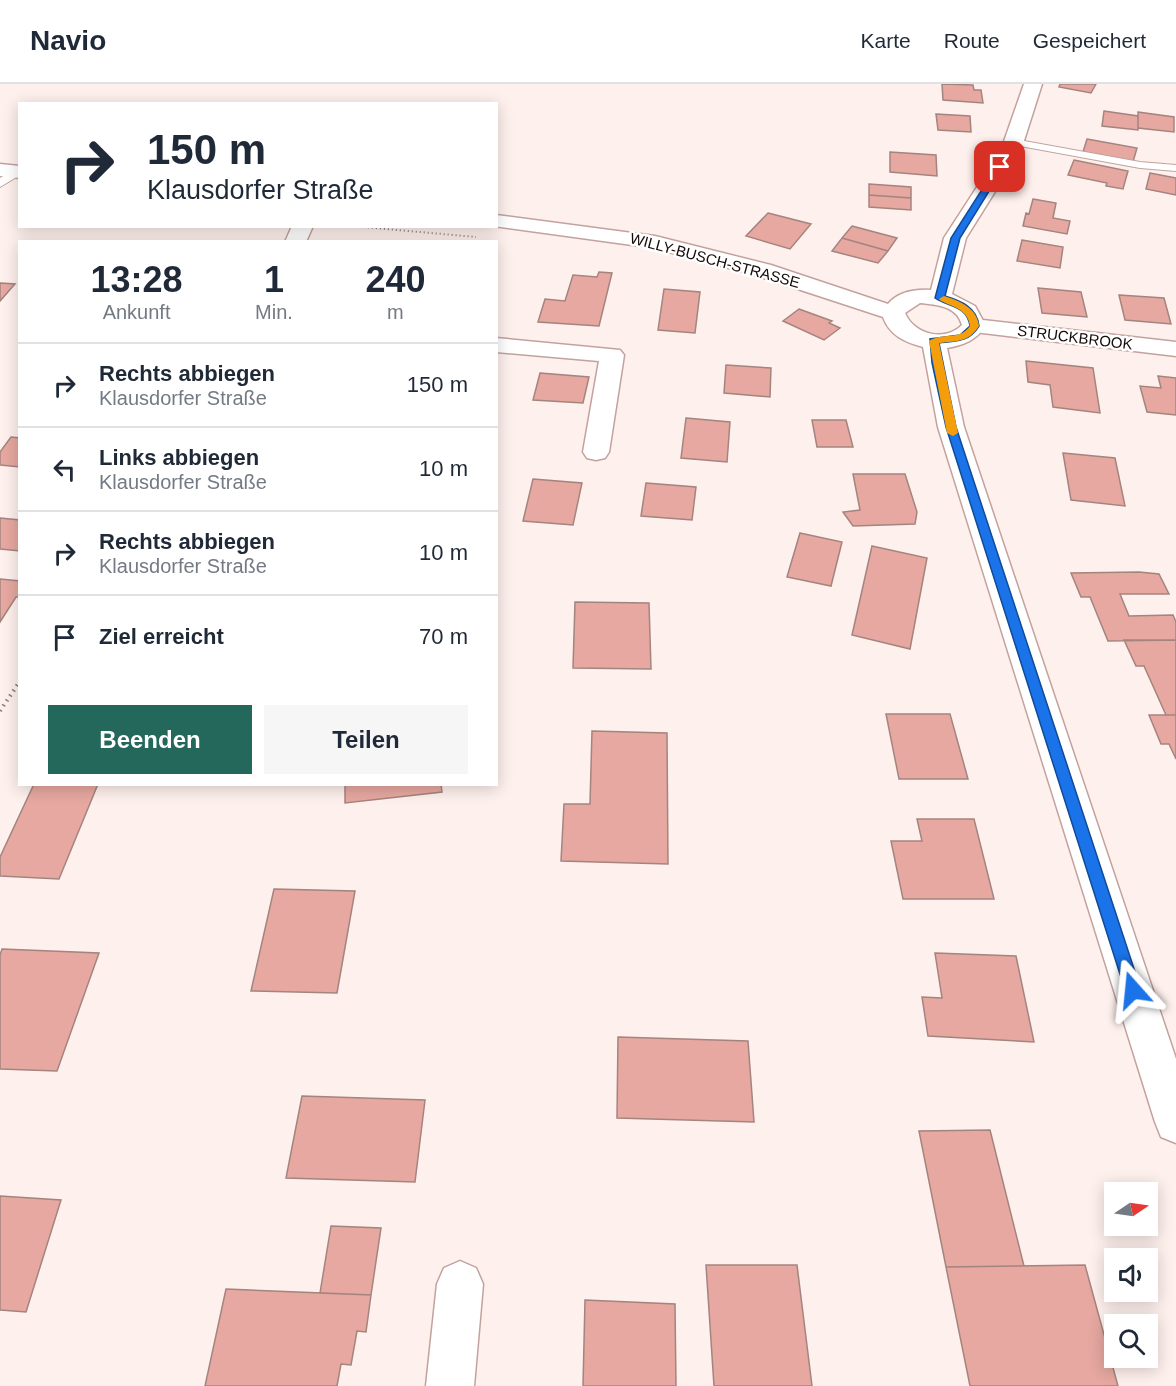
<!DOCTYPE html>
<html lang="de">
<meta charset="utf-8">
<style>
:root{--surface:#fff;--page:#f6f6f7;--text:#1f2937;--muted:#747a83;--line:#e0e1e3;--accent:#23685a}
body{margin:0;font-family:Helvetica,sans-serif;background:var(--page);color:var(--text);height:100vh;display:flex;flex-direction:column;font-size:22px;white-space:nowrap}
*{box-sizing:border-box;margin:0}
p{font-size:20px;color:var(--muted)}
.icon{flex:none;width:33px;height:33px;fill:none;stroke:currentColor;stroke-width:2;stroke-linecap:round;stroke-linejoin:round}
.map{position:relative;flex:1;overflow:hidden}
.details{position:absolute;left:18px;top:156px;width:480px;height:546px;display:flex;flex-direction:column;background:var(--surface);border-radius:0px;box-shadow:0 3px 15px #0003}
.details>*{flex:none}
.top-card{position:absolute;left:18px;top:18px;width:480px;height:126px;border-radius:0px;box-shadow:0 3px 15px #0003;background:#fff;color:var(--text);overflow:hidden}
.needle{width:39px;rotate:77deg}
.fabs{position:absolute;left:1104px;top:1098px;display:grid;gap:12px}
.fabs a{display:grid;place-items:center;width:54px;height:54px;border-radius:0px;background:var(--surface);box-shadow:0 3px 15px #0003;font-size:30px}
.pin{position:absolute;display:grid;place-items:center;width:51px;height:51px;color:#fff;margin:-26px;border-radius:12px;box-shadow:0 3px 9px #0006}
.me{position:absolute;width:66px;margin:-33px;rotate:342deg;stroke-linejoin:round;filter:drop-shadow(0 0 4px #0008)}
.turn{display:flex;align-items:center;gap:21px;height:126px;padding:0 30px;font-size:27px}
.turn .icon{width:78px;height:78px;stroke-width:2.5}
.turn b{display:block;font-size:42px;line-height:51px}
.eta{display:flex;justify-content:space-evenly;align-items:center;height:102px;text-align:center}
.eta b{font-size:36px;font-weight:700;line-height:42px}
.primary-button{display:flex;gap:12px;margin-top:auto;padding:12px 30px}
.primary-button a{flex:1;height:69px;border-radius:0px;background:var(--accent);color:#fff;font-size:24px;font-weight:700;line-height:69px;text-align:center}
.primary-button a+a{background:var(--page);color:var(--text)}
ul{padding:0;list-style:none}
li{display:flex;align-items:center;gap:18px;height:84px;padding:0 30px;border-top:2px solid var(--line)}
li div{flex:1}
li b{display:block;font-size:22px}
li em{font-style:normal}
header{display:flex;align-items:center;gap:36px;box-sizing:border-box;height:84px;padding:0 30px;background:var(--surface);border-bottom:2px solid var(--line)}
header strong{font-size:28px}
nav{display:flex;gap:33px;margin-inline-start:auto;font-size:21px}
.map>svg:first-child{display:block}
.building{fill:#e6a8a0;stroke:#a4847f;stroke-width:1.5}
.lines{fill:none;stroke-linecap:round;stroke-linejoin:round}
.lane-casing{stroke:#c3a29d;stroke-width:2}
.street-casing{stroke:#c3a29d;stroke-width:3}
.secondary-casing{stroke:#c3a29d;stroke-width:3}
.path-far1{stroke:#887c7a;stroke-width:2;stroke-dasharray:1 3;stroke-linecap:butt}
.path{stroke:#887c7a;stroke-width:4;stroke-dasharray:1.5 4.5;stroke-linecap:butt}
.lane{fill:#fff;fill-rule:evenodd}
.street{fill:#fff;fill-rule:evenodd}
.secondary{fill:#fff;fill-rule:evenodd}
.route{fill:#1a73e8;stroke:#114b97;stroke-width:1.5}
.slow{fill:#f59e0b}
.labels{text-anchor:middle;dominant-baseline:central;stroke-width:5;stroke-linejoin:round;paint-order:stroke}
.far-street-label{font-size:15px;fill:#150a09;stroke:#fff}
</style>
<header>
<strong>Navio</strong>
<nav><a>Karte</a><a>Route</a><a>Gespeichert</a></nav>
</header>
<div class="map">
<svg width="1176" height="1302" viewBox="0 0 1176 1302">
<rect width="100%" height="100%" fill="#fef0ed"/>
<path class="building" d="M942 0 973 1 974 6H981L983 19 943 16Z
M1060 0H1096L1091 9 1059 3Z
M1104 27 1138 32V46L1102 42Z
M1138 28 1174 33V48L1138 44Z
M936 30 970 32 971 48 938 46Z
M1087 55 1137 64 1133 78 1083 68Z
M890 68 936 71 937 92 890 88Z
M1074 76 1128 87 1123 105 1106 102 1107 99 1068 91Z
M1150 89 1176 94V111L1146 105Z
M869 100 911 103V114L869 111Z
M869 111 911 114V126L869 123Z
M1033 115 1056 119 1053 134 1070 137 1067 150 1023 142 1026 129 1029 130Z
M768 129 811 140 790 165 746 152Z
M852 142 897 154 888 167 842 154Z
M842 154 888 167 878 179 832 167Z
M1022 156 1063 163 1060 184 1017 177Z
M599 188 612 189 599 242 538 238 545 215 565 217 573 191 597 193Z
M0 199 15 200 0 217Z
M1038 204 1081 208 1087 233 1042 229Z
M664 205 700 208 695 249 658 246Z
M1119 211 1164 214 1171 240 1125 236Z
M799 225 832 237 829 239 840 244 824 256 783 237Z
M1026 277 1093 284 1100 329 1053 323 1050 301 1028 298Z
M726 281 771 284 770 313 724 309Z
M540 289 589 293 583 319 533 316Z
M1158 292 1176 294V331L1147 328 1140 302 1161 304Z
M686 334 730 338 727 378 681 374Z
M812 336H846L853 363H817Z
M11 353 20 354V383L0 381V368Z
M1063 369 1115 374 1125 422 1071 416Z
M853 390H905L917 428 915 440 853 442 843 428 860 426Z
M533 395 582 399 573 441 523 437Z
M646 399 696 403 692 436 641 432Z
M0 434 20 436V467L0 465Z
M800 449 842 458 831 502 787 493Z
M872 462 927 474 910 565 852 551Z
M1139 488 1159 490 1169 510H1120L1129 532 1173 531 1176 538V556L1108 557 1090 513H1081L1071 489Z
M0 495 20 497V513H16L0 538Z
M575 518 649 519 651 585 573 584Z
M1124 556H1176V631H1166L1144 582H1136Z
M886 630H950L968 695H899Z
M1149 631H1176V675L1169 660H1161Z
M592 647 667 649 668 780 561 777 564 720H590Z
M34 700H98L59 795 0 792V773Z
M345 700H441L442 708 345 719Z
M917 735H974L994 815H903L891 757H922Z
M274 805 355 807 337 909 251 907Z
M2 865 99 869 57 987 0 985V871Z
M935 869 1016 872 1034 958 928 952 922 913 942 914Z
M618 953 748 957 754 1038 617 1034Z
M302 1012 425 1016 415 1098 286 1094Z
M990 1046 1024 1182 946 1183 919 1047Z
M0 1112 61 1116 26 1228 0 1226Z
M331 1142 381 1144 371 1211 320 1209Z
M706 1181H797L812 1302H714Z
M1085 1181 1118 1302H970L946 1183Z
M226 1205 371 1211 366 1248 357 1247 351 1281 341 1280 337 1302H205Z
M585 1216 675 1220 676 1302H583Z"/>
<g class="lines">
<g class="lane-casing">
<path id="lane" d="M1013 55 1140 78 1176 81V87L1140 84 1009 60 1007 58Z
M16 85H20V91L0 103V94Z"/>
</g>
<g class="street-casing">
<path id="street" d="M292 142H313L306 158H285Z
M974 235 1176 258V272L966 247 962 242 966 237Z
M496 254 620 266 624 271 609 368 605 374 596 376 587 374 583 368 599 277 496 268Z
M460 1177 476 1184 483 1200 474 1302H426L437 1200 444 1184Z"/>
</g>
<g class="secondary-casing">
<path id="secondary" d="M1024 0H1042L1021 66 966 154 952 210 975 222 986 242C976 256 964 261 947 264L964 343 1176 975V1059L1161 1053 1155 1038 938 343 923 263C905 258 890 252 883 233L755 191 654 164 493 142H496V131L655 152 771 181 888 220C898 208 915 205 931 206L944 154 1001 66ZM920 219C938 221 957 222 962 241 945 258 914 251 905 229Z
M0 80 20 82V94L0 92Z"/>
</g>
<path class="path-far1" d="M352 142 476 153"/>
<path class="path" d="M0 627 20 597"/>
<use href="#lane" class="lane"/>
<use href="#street" class="street"/>
<use href="#secondary" class="secondary"/>
</g>
<path class="route" d="M997 82 1004 83 960 154 945 212C961 217 977 223 979 242 969 258 957 257 939 259L956 343 1141 906 1139 911 1133 913 1127 911 1125 906 946 343 932 279 930 255 960 251 970 242C967 221 948 223 935 214L951 154Z"/>
<path class="slow" d="M944 212C960 217 977 224 979 242 969 258 957 257 939 259L958 349 953 352 947 349 929 257C942 248 960 257 970 242 968 226 954 223 941 217L939 215Z"/>
<g class="labels">
<g class="far-street-label">
<text transform="translate(715 176) rotate(15)">WILLY-BUSCH-STRASSE</text>
<text transform="translate(1075 253) rotate(7)">STRUCKBROOK</text>
</g>
</g>
</svg>
<div class="fabs">
<a><svg class="needle" viewBox="-14 -14 28 28"><path d="M0-13l5 13h-10z" fill="#e53935"/><path d="M0 13l5-13h-10z" fill="#747a83"/></svg></a>
<a><svg class="icon" aria-label="sound" viewBox="0 0 24 24"><path d="M4 9h4l5-4v14l-5-4H4zM17 9q2 3 0 6"/></svg></a>
<a><svg class="icon" aria-label="search" viewBox="0 0 24 24"><circle cx="10" cy="10" r="6"/><path d="M15 15l6 6"/></svg></a>
</div>
<div class="pin" style="left:1000px;top:83px;background:#d93025"><svg class="icon" aria-label="arrive" viewBox="0 0 24 24"><path d="M6 21V4h12l-3 4 3 4H6"/></svg></div>
<svg class="me" style="left:1133px;top:906px" viewBox="-20 -20 40 40"><path d="M0-17L14 15 0 8-14 15z" fill="#1a73e8" stroke="#fff" stroke-width="4"/></svg>
<div class="top-card">
<div class="turn"><svg class="icon" aria-label="right" viewBox="0 0 24 24"><path d="M7 20v-9h11M14 6l5 5-5 5"/></svg><div><b>150 m</b>Klausdorfer Straße</div></div>
</div>
<section class="details">
<div class="eta">
<div><b>13:28</b><p>Ankunft</p></div>
<div><b>1</b><p>Min.</p></div>
<div><b>240</b><p>m</p></div>
</div>
<ul>
<li><svg class="icon" aria-label="right" viewBox="0 0 24 24"><path d="M7 20v-9h11M14 6l5 5-5 5"/></svg><div><b>Rechts abbiegen</b><p>Klausdorfer Straße</p></div><em>150 m</em></li>
<li><svg class="icon" aria-label="left" viewBox="0 0 24 24"><path d="M17 20v-9H6M10 6l-5 5 5 5"/></svg><div><b>Links abbiegen</b><p>Klausdorfer Straße</p></div><em>10 m</em></li>
<li><svg class="icon" aria-label="right" viewBox="0 0 24 24"><path d="M7 20v-9h11M14 6l5 5-5 5"/></svg><div><b>Rechts abbiegen</b><p>Klausdorfer Straße</p></div><em>10 m</em></li>
<li><svg class="icon" aria-label="arrive" viewBox="0 0 24 24"><path d="M6 21V4h12l-3 4 3 4H6"/></svg><div><b>Ziel erreicht</b></div><em>70 m</em></li>
</ul>
<div class="primary-button"><a>Beenden</a><a>Teilen</a></div>
</section>
</div>
